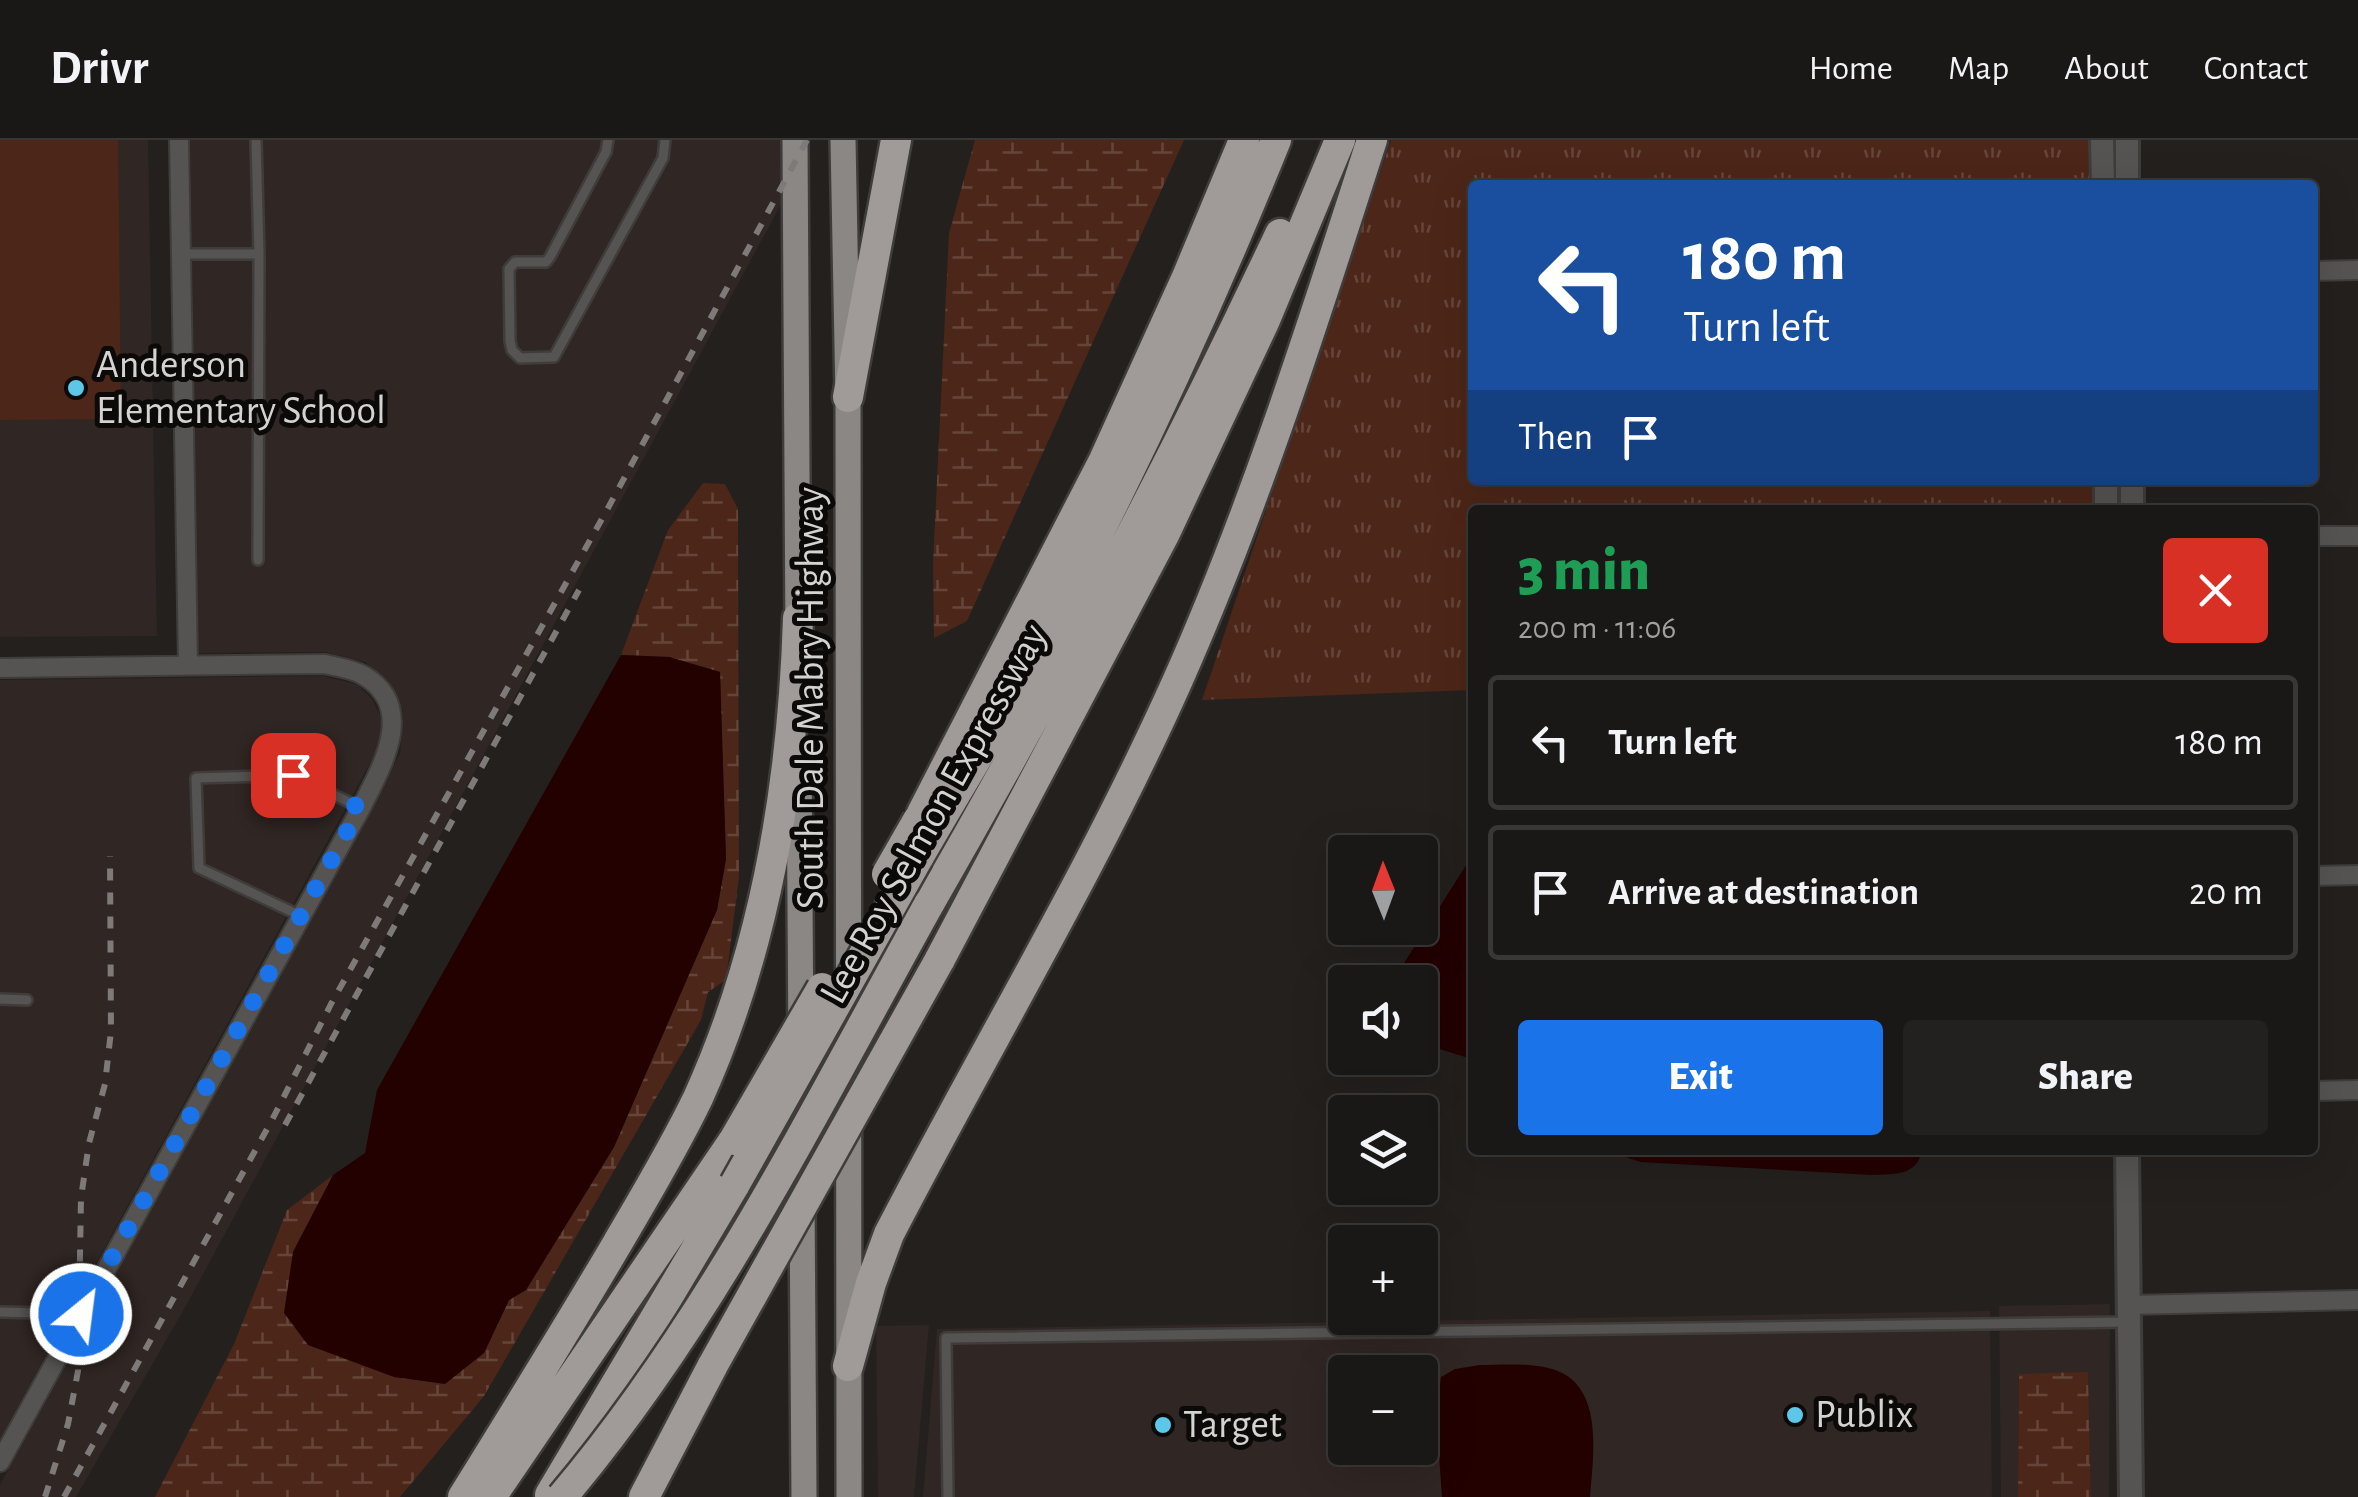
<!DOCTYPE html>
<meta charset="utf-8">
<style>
:root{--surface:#1a1816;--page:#23211f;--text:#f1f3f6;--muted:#9fa0a1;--line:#383735;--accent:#1a73e8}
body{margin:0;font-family:"Alegreya Sans",sans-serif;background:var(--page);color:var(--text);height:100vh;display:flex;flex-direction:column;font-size:38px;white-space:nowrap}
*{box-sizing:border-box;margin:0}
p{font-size:32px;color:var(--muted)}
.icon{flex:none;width:55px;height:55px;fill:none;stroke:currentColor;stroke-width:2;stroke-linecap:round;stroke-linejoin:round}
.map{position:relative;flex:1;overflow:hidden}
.panel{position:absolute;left:1468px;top:365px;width:850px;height:650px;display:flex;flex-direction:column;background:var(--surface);border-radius:10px;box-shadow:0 10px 40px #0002,0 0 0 2px var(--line)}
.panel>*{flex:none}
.guide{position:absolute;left:1468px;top:40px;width:850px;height:305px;border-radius:10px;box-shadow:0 10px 40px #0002,0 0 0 2px var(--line);background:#1a4fa0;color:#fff;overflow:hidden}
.needle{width:65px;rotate:359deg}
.controls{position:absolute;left:1328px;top:695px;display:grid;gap:20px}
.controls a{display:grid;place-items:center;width:110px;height:110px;border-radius:10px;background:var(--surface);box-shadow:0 10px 40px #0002,0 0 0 2px var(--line);font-size:50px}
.pin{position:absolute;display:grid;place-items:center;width:85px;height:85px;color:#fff;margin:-42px;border-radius:20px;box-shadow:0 5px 15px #0006}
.me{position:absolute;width:110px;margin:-55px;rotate:29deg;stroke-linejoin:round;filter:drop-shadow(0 0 8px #0008)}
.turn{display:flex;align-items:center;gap:35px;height:210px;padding:0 50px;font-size:45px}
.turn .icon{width:130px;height:130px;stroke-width:2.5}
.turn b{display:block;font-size:70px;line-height:85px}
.then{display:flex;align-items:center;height:95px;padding:0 50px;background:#0003;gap:20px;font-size:38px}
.round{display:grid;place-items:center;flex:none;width:105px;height:105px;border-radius:10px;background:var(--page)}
.summary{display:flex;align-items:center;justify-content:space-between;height:170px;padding:0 50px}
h1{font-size:60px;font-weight:800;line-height:75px;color:#1e9e55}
.cta{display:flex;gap:20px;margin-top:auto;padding:20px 50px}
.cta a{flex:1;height:115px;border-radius:10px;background:var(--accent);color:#fff;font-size:40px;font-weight:800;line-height:115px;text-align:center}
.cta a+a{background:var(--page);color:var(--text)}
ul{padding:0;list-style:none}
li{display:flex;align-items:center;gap:30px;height:135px;margin:0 20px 15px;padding:0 30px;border:5px solid var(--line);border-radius:10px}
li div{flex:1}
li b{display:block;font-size:38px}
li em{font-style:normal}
header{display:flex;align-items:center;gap:60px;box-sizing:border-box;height:140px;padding:0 50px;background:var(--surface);border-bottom:2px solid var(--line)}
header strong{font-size:48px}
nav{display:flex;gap:55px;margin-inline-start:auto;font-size:35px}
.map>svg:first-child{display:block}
.built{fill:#302623;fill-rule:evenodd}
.grass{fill:#4c2618}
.wetland{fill:url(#wetland-marsh)}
.park{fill:url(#park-tufts)}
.water{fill:#230100}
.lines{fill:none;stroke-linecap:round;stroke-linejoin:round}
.service-casing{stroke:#3f3d3b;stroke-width:14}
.minor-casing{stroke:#3f3d3b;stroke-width:22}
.tertiary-casing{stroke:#3f3d3b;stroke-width:28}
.primary-casing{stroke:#3f3d3b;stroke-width:30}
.motorway-casing{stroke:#3f3d3b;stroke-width:35}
.service{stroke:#565453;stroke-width:9}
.minor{stroke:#565453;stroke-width:18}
.tertiary{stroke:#565453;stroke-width:22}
.primary{stroke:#8b8785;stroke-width:25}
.motorway{stroke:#a09b99;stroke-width:30}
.rail{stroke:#7d7a79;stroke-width:6;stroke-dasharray:12 12;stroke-linecap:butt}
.motorway-bridge-casing{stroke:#3f3d3b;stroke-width:35;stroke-linecap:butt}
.motorway-bridge{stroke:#a09b99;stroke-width:30}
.route{stroke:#1a73e8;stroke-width:18;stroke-dasharray:0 32.4}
.poi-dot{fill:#5cc7e8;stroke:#0b0a09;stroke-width:4}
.labels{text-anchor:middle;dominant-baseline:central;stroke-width:10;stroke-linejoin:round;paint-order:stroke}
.poi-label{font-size:40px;fill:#d5d3d2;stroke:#0b0a09;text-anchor:start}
.street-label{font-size:40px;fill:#d5d3d2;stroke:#0b0a09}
</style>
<header>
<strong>Drivr</strong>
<nav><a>Home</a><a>Map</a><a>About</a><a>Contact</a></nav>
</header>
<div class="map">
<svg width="2358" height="1357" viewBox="0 0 2358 1357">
<defs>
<pattern id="wetland-marsh" width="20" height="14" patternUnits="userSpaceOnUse" patternTransform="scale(2.5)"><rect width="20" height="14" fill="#4c2618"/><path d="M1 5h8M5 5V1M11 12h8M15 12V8" fill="none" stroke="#654539"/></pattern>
<pattern id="park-tufts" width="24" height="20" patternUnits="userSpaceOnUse" patternTransform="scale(2.5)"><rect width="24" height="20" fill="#4c2618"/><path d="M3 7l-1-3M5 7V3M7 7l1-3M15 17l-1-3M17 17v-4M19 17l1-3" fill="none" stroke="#654539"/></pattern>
</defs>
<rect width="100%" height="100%" fill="#23201e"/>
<path class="built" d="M0 0H148L157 496 0 497Z
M190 0H785V57L187 1164 76 1357H0V1345L370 674 400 613 403 572 388 541 365 522 325 512 198 513Z
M324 536 358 545 372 559 382 579 379 607 0 1299V540Z
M2110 1164 2109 1357H2091L2088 1233 2019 1235 2018 1357H2001L1999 1166Z
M1990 1171 1992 1357H923L937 1189ZM1345 1232H1420V1308H1345Z
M929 1185 914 1357H878L876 1186Z"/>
<path class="grass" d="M0 0H118L121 279 0 280Z"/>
<path class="wetland" d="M975 0H1184L967 481 934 498 933 424 949 93Z
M703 343 725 344 738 369 739 737 726 840 708 852 701 880 484 1256 400 1357H155L234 1204 287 1070 333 1035 293 1112 484 1213 509 1160 526 1150 614 1007 717 770 726 719 720 532 669 517 621 515 668 390Z
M2088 1232 2091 1357H2018L2019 1234Z"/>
<path class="park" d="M1391 0H2091L2092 45H1472V340H2095V370H1472V550L1202 560Z"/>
<path class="water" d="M621 515 669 517 720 532 726 719 717 770 614 1007 526 1150 509 1160 484 1213 445 1244 394 1237 308 1205 284 1173 293 1112 333 1035 365 1013 377 950Z
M1472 716V919L1420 903V842H1392Z
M1606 1010H1922C1917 1036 1895 1034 1872 1035L1640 1022Z
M1480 1225C1504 1225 1535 1222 1558 1231 1604 1250 1593 1317 1590 1357H1442L1436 1272 1441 1237 1455 1229Z"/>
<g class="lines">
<g class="service-casing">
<path id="service" d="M256 0 259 114
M608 0 606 12 550 117 546 122H515L509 129 510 201 512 210 520 218 554 217 663 18 665 0
M181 114H259L258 420
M301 776 199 728 196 638 293 635 361 668
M0 859 27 860
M0 1172 81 1174
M948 1357 946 1198 2129 1182"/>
</g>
<g class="minor-casing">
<path id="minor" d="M179 0 188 525
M2312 131 2358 130
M2312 396H2358
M0 528 325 524C337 527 353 529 363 535 418 567 381 628 361 668L0 1322
M2312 736 2358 735
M2312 951 2358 950
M2129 1165 2358 1160"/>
</g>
<g class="tertiary-casing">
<path id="tertiary" d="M2102 0 2103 45
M2127 0V45
M2106 340V370
M2132 340V370
M2127 1010 2131 1357"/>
</g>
<g class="primary-casing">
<path id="primary" d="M795 0 798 497
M843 0 848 257 849 1357
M799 612 804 1357"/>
</g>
<g class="motorway-casing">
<path id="motorway" d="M848 257 896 0
M922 673 1104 320 1187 137 1244 0
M918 718C958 648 1002 579 1039 508 1127 343 1206 173 1276 0
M929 764C1055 545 1173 322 1280 94
M939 821 1164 395 1265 180 1340 0
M848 1226 871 1143 889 1094C984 910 1092 732 1177 542 1255 367 1313 183 1372 0
M550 1355 735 1044
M463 1357C515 1273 567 1189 617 1104 645 1056 674 1008 698 958 766 808 793 641 798 478
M491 1357 734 1000
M644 1357 713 1225"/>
</g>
<use href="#service" class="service"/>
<use href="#minor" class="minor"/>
<use href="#tertiary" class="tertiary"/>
<use href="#primary" class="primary"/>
<use href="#motorway" class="motorway"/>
<path class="rail" d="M285 985 579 450
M45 1357 68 1284 78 1231 81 1058 89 1003 105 944 111 891 110 716
M64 1357 272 980 331 864 608 368 807 0"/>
<g class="motorway-bridge-casing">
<path id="motorway-bridge" d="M887 734 918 680
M734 1000 822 848
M735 1044 918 718
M713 1225 939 821
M562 1357C713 1178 816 967 929 764"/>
</g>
<use href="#motorway-bridge" class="motorway-bridge"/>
</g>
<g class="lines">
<path class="route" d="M81 1174 360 668 293 635"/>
</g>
<g class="poi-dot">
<circle cx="76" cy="248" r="10"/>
<circle cx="1795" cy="1275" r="10"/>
<circle cx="1163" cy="1285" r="10"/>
</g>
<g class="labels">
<g class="poi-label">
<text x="96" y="225">Anderson<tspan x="96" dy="46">Elementary School</tspan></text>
<text x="1815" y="1275">Publix</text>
<text x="1183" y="1285">Target</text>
</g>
<g class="street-label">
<text transform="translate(811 558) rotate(-90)">South Dale Mabry Highway</text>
<text transform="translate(934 674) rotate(-61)">Lee Roy Selmon Expressway</text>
</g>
</g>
</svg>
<div class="controls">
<a><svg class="needle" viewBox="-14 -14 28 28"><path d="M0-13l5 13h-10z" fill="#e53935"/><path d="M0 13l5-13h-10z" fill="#9fa0a1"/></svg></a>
<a><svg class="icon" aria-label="sound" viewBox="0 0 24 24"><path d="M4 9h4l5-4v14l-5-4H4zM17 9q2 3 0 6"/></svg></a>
<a><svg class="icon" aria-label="layers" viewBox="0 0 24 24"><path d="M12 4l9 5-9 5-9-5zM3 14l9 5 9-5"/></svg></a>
<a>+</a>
<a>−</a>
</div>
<div class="pin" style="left:293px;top:635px;background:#d93025"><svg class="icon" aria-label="arrive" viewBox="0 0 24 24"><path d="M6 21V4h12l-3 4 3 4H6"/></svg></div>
<svg class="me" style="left:81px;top:1174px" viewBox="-20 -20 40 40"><circle r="17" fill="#1a73e8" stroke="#fff" stroke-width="3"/><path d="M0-11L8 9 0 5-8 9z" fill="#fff"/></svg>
<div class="guide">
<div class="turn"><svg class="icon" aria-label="left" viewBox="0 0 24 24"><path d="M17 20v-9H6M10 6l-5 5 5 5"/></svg><div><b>180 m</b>Turn left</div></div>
<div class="then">Then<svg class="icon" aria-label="arrive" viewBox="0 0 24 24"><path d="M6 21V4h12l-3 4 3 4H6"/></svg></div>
</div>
<section class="panel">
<div class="summary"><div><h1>3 min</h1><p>200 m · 11:06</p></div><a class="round" style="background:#d93025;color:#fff"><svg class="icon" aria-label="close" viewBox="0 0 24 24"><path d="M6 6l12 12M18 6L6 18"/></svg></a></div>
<ul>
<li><svg class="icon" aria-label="left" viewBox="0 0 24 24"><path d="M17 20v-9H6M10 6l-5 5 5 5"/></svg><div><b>Turn left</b></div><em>180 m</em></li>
<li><svg class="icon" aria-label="arrive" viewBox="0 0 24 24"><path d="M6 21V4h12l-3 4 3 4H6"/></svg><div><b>Arrive at destination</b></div><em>20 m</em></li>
</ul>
<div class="cta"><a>Exit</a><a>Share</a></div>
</section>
</div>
